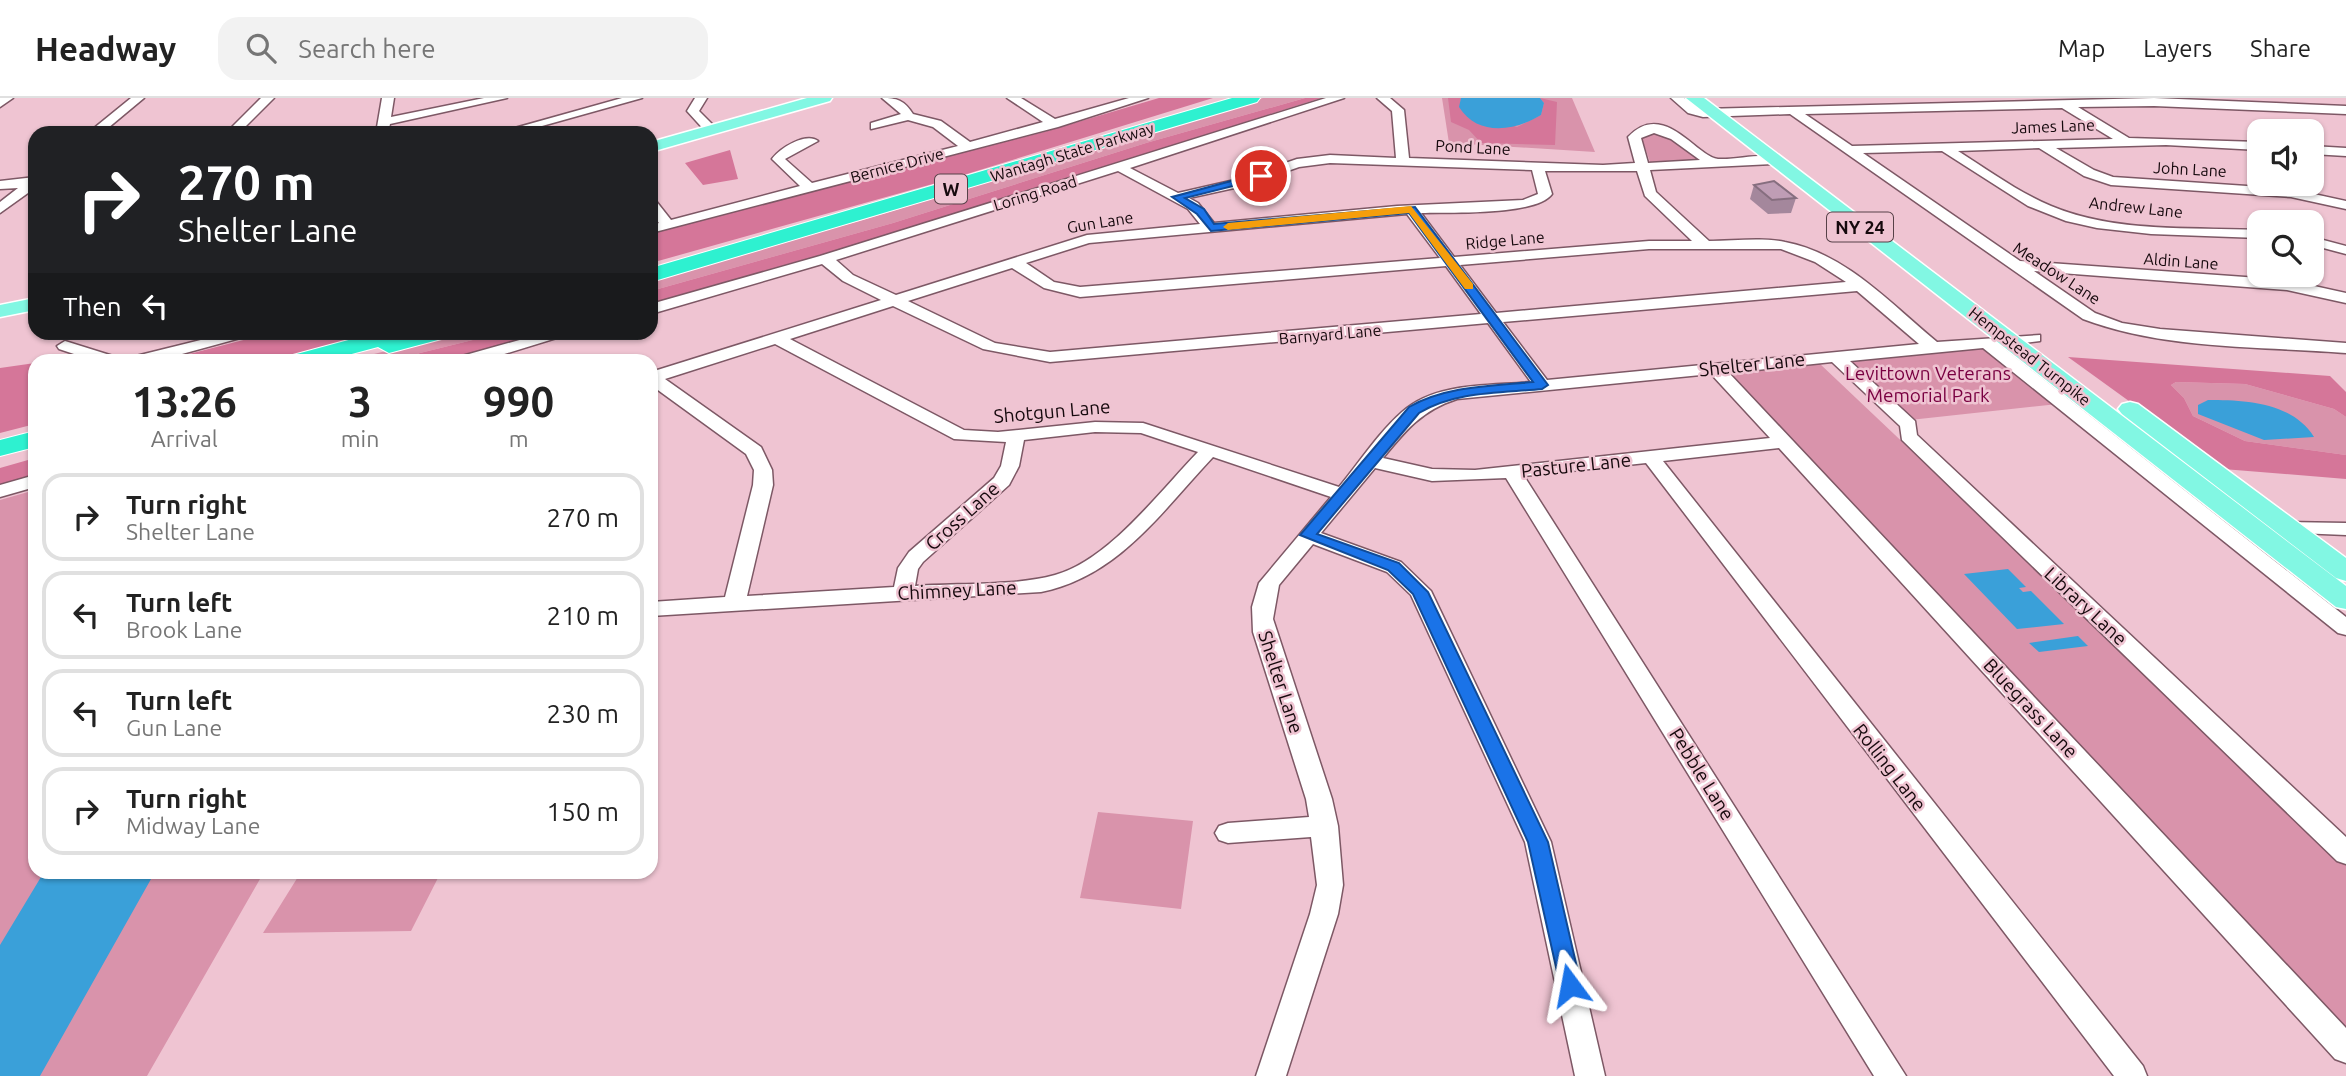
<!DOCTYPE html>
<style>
:root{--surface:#fff;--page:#f2f2f2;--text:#222;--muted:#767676;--line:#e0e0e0}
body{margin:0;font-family:Ubuntu,sans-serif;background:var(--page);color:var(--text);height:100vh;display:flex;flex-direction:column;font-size:26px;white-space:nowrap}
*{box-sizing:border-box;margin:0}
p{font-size:23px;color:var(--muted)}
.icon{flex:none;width:38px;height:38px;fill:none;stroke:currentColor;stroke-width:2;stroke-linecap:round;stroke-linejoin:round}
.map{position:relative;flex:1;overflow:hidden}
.side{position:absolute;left:28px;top:256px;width:630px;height:525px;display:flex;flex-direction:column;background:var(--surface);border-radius:21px;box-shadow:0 2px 5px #0004}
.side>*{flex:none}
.banner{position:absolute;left:28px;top:28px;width:630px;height:214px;border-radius:21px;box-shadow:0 2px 5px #0004;background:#202124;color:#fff;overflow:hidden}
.fabs{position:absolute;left:2247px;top:21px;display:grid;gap:14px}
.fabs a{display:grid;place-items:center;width:77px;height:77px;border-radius:14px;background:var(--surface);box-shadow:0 2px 5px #0004;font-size:35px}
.pin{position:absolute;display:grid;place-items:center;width:60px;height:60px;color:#fff;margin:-30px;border:4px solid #fff;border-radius:50%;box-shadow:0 2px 7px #0007}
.me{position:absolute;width:77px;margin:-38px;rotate:347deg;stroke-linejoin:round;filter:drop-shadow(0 0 5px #0008)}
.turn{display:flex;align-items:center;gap:24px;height:147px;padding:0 35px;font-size:32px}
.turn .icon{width:91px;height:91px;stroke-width:2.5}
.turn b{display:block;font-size:49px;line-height:60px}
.then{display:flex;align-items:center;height:66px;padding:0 35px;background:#0003;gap:14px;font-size:26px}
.eta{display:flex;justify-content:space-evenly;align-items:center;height:119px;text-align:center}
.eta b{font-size:42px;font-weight:600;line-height:49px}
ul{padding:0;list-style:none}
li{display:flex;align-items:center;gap:21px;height:88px;margin:0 14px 10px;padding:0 21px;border:4px solid var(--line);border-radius:21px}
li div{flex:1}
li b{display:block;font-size:26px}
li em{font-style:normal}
header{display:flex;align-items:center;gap:42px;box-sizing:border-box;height:98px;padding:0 35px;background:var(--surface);border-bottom:2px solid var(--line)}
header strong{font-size:33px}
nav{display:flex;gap:38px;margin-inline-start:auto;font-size:24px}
.search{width:490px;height:63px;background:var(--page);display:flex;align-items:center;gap:18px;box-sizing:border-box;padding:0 24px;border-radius:21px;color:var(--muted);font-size:26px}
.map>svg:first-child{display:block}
.green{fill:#d993ab}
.forest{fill:#d57699}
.water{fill:#3aa0d9}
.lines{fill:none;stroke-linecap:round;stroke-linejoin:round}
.minor-casing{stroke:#7d5865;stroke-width:3}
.major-casing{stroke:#fff;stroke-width:3}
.highway-casing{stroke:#fff;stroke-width:2}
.minor{fill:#fff;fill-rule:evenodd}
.major{fill:#82f7e3;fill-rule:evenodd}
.highway{fill:#2ef1d0;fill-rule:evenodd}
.wall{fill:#a4879c}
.building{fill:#bf9db5;stroke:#866e7f;stroke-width:2}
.route{fill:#1a73e8;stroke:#114b97;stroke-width:2}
.slow{fill:#f59e0b}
.labels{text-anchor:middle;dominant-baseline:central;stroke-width:5;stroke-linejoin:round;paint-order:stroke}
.far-street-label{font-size:16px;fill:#16090d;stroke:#efc4d2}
.shield{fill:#efc4d2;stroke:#574148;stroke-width:2}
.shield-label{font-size:18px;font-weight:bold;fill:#16090d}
.street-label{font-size:19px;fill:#16090d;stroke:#efc4d2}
.park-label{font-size:19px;fill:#790041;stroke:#efc4d2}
</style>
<header>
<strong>Headway</strong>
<div class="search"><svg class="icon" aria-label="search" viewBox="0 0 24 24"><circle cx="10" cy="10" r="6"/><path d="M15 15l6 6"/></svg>Search here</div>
<nav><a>Map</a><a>Layers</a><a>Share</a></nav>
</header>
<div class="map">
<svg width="2346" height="978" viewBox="0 0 2346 978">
<rect width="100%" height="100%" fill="#efc4d2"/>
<path class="green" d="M1263 0H1305L1146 45 893 125 651 193V180L863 122Z
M1442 0H1572L1595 54 1449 45Z
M1650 34 1668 36 1702 62 1650 64 1641 38Z
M455 235H501L420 255 401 262H351Z
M1981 246 2058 306 1910 322 1842 260Z
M1819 265 2346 764V934L1726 274Z
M2176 284 2245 286 2334 311 2346 319V357L2245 343 2193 318 2184 300 2171 287Z
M35 392V774H264L147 978H0V402Z
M1098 714 1193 723 1181 811 1080 800Z
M301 774H441L411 833 263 835Z"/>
<path class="forest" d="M1159 0H1213L954 80 651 165V134L1044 34Z
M1305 0H1321L821 160 651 209V193L893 125 1146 45Z
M1448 0H1461L1460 9 1517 29 1541 17 1544 5 1540 0 1557 4 1555 47 1481 45 1469 32 1451 24Z
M730 52 738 81 703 87 685 65Z
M270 235H389L282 262H166Z
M501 235H560L460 262H402L420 255Z
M2068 259 2330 278 2346 294V319L2334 311 2245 286 2176 284 2171 287 2184 300 2193 318 2245 343 2346 357V381L2223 371Z
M35 265V326L0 335V270Z
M35 360V380L0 390V370Z"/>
<path class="water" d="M1461 0H1540L1544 5 1541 17C1515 33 1478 39 1459 9Z
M2208 302C2245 302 2292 304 2314 339L2264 342 2198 316V307Z
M2008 471 2026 489 2019 490 2023 494 2031 493 2064 526 2017 531 1964 476Z
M2078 538 2088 548 2039 554 2029 545Z
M44 774H155L40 978H0V847Z"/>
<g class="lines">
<g class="minor-casing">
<path id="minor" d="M0 0H13L0 9Z
M131 0H144L102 35H88Z
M261 0H274L239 35H226Z
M382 0H394L391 19 484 0H507L390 26 388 35H376Z
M622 0H642L517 35H497Z
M695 0H707L699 13 715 29V35H707L687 13Z
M882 0C897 0 904 2 913 16L941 23 970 44 1043 24 1007 0H1021L1055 21 1129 0H1148L1058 29 651 135V127L659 125 651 115V102L656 103 671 122 800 88 772 61C780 50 806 34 818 43L785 61 812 85 958 48 933 29 908 22 871 31V25L901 16Z
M1326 0H1344L1130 70 1178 95 1239 81 1297 61 1330 57 1396 60 1392 13 1377 0H1390L1404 12 1409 60 1603 67 1635 65 1628 39C1664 1 1696 59 1718 61 1737 62 1758 55 1778 59L1779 62 1773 66 1650 72 1656 94 1709 143C1733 143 1761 139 1785 144 1845 155 1891 206 1937 244L2040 237V243L2001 248 2346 519V537L2338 535 1983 250 1850 263 1915 323 1917 337 2346 739V766L2337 763 1902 342 1900 328 1832 264 1729 275 2346 930V965L2335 961 1779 350 1663 363 2143 968 2147 978H2114L1646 365 1524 378 1906 978H1874L1506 380 1432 383 1375 370 1321 435 1401 464 1431 493 1551 744 1605 978H1575L1525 744 1411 497 1387 474 1313 446 1279 487 1273 521 1332 701 1338 728 1343 787 1338 816 1286 978H1256L1310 816 1317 787 1311 739 1228 745 1219 742 1215 735 1219 728 1228 725 1309 719 1306 701 1253 534 1252 509 1259 485 1331 399 1213 359C1161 414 1119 478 1041 494L651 518V504L725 499 753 387 754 372 746 356 651 287V274L881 202 843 183 822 166 651 216V206L820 158ZM1654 35 1671 41 1700 62 1648 65 1641 40ZM1330 65 1532 72 1538 96 1523 102 1397 108 1214 125 1198 105 1189 100 1248 87 1299 69ZM1118 73 1188 111 1200 126 1087 137 896 197 853 177 836 162ZM1545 73H1637L1645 98 1692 143H1649L1454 159 1421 115C1449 114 1536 118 1552 96ZM1407 116 1440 160 1080 189 1054 184 1026 165 1089 145ZM1649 151H1781L1815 164 1846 184 1496 215 1460 167ZM1446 168 1481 216 1050 254 995 245 908 203 1012 170 1044 190 1080 199ZM1857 193 1919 246 1547 282 1503 224ZM893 208 983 251 1050 264 1488 225 1531 284C1489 288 1435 284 1402 314 1378 335 1359 365 1339 389L1143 325 1095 324 998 334 964 332 790 241ZM775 246 954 341 1006 344 1001 368 994 380 909 454 898 470 894 489 747 498 773 387 772 372 761 349 665 281ZM1711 276 1770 340 1475 372 1432 371 1383 360C1405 333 1422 312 1457 301ZM1095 334 1141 335 1198 354C1160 393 1109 462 1055 477 1017 488 957 485 915 488L918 471 923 464 1009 387 1019 368 1024 342Z
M1671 0H1684L1703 11 2154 0 2346 8V16L2154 8 2078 9 2129 40 2259 44V52L2166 47 2056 50 2094 72 2113 79 2291 91 2346 103V111L2291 99 2111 87 2084 78 2039 50 1958 53C1988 72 2018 94 2051 108 2116 135 2190 129 2259 132V140L2151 136 2097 130 2066 123 2028 108 1942 53 1863 55 2020 163 2287 182 2346 195V205L2287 192 2034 173 2095 215 2122 225 2160 231 2346 245V255C2259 248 2165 252 2083 221L1790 16 1703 19 1688 15ZM2062 10 2113 41 1852 48 1805 16Z
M2312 48 2346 50V58L2312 56Z
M35 79V90L0 115V104L18 90 0 91V83Z
M2312 139 2346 148V156L2312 147Z
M233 234H262L160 262H134L136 258Z
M548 234H576L485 262H460L462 258Z
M65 243 113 258 115 262H92L59 251 57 248Z
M35 377V389L0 399V387Z
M2278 424 2346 425V437L2271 434 2268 430 2271 426Z"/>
</g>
<g class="major-casing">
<path id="major" d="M807 0H832L830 3 651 54V44Z
M1686 0H1704L2346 488V511L2336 509Z
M35 200V212L0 219V207Z
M2130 304 2138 306 2346 460V483L2336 480 2122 316 2118 311 2122 306Z"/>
</g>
<g class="highway-casing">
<path id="highway" d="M1232 0H1260L1257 4 651 184V170Z
M378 234H452L449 239 389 255 378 249 329 262H289L293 257Z
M35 333V349L0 358V342Z"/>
</g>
<use href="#minor" class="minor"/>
<use href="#major" class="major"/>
<use href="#highway" class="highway"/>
</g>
<path class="wall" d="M1754 87 1796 100 1791 115 1768 116 1750 101Z"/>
<path class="building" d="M1774 83 1796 100 1772 102 1754 87Z"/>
<path class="route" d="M1261 75 1265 80 1185 100 1204 111 1214 126 1415 109 1548 287 1542 291C1501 295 1455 293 1419 315L1317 436 1399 465 1428 494 1548 744 1581 887 1578 894 1570 896 1563 894 1560 887 1528 744 1413 496 1388 472 1300 437 1409 309C1446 288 1491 288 1533 284L1409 115 1211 133 1197 116 1172 99Z"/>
<path class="slow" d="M1411 108 1473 186V191H1465L1409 115 1228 132 1223 129 1228 125Z"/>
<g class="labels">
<g class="far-street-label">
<text transform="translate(2053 28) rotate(-2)">James Lane</text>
<text transform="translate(1473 49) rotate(3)">Pond Lane</text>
<text transform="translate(1072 54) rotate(-17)">Wantagh State Parkway</text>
<text transform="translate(897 67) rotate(-15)">Bernice Drive</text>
<text transform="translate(2190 71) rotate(3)">John Lane</text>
<text transform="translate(1035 95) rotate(-17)">Loring Road</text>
<text transform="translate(2136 109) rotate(6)">Andrew Lane</text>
<text transform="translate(1100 124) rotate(-9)">Gun Lane</text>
<text transform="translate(1505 142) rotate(-5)">Ridge Lane</text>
<text transform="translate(2181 163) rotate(4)">Aldin Lane</text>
<text transform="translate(2057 175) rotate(33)">Meadow Lane</text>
<text transform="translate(1330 236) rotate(-5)">Barnyard Lane</text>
<text transform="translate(2030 258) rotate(38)">Hempstead Turnpike</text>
</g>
<g class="shield">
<rect x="935" y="76.5" width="32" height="29" rx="5"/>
<rect x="1827" y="114.5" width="66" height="29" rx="5"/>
</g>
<g class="shield-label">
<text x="951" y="91">W</text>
<text x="1860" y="129">NY 24</text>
</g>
<g class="street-label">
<text transform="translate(1752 266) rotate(-6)">Shelter Lane</text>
<text transform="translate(1052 313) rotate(-5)">Shotgun Lane</text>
<text transform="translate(1576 367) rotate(-6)">Pasture Lane</text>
<text transform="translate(962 418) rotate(-42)">Cross Lane</text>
<text transform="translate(957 492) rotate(-3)">Chimney Lane</text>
<text transform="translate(2086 508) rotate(43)">Library Lane</text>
<text transform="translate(1281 584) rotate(72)">Shelter Lane</text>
<text transform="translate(2031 610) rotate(47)">Bluegrass Lane</text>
<text transform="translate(1890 669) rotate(52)">Rolling Lane</text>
<text transform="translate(1702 676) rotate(58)">Pebble Lane</text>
</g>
<g class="park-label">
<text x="1928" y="275">Levittown Veterans<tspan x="1928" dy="22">Memorial Park</tspan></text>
</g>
</g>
</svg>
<div class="fabs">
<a><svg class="icon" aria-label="sound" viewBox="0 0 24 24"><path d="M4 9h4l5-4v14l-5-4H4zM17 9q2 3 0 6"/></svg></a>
<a><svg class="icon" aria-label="search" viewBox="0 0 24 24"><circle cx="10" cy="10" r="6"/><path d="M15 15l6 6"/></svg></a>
</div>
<div class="pin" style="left:1261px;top:78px;background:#d93025"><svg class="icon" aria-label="arrive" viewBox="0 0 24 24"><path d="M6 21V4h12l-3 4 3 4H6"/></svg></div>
<svg class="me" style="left:1570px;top:887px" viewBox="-20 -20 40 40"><path d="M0-17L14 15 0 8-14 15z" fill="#1a73e8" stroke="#fff" stroke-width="4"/></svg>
<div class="banner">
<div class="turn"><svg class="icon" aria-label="right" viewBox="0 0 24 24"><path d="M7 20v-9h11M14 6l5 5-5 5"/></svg><div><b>270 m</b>Shelter Lane</div></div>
<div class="then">Then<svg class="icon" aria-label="left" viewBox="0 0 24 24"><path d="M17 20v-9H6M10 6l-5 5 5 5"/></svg></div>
</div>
<section class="side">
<div class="eta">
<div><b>13:26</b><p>Arrival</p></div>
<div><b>3</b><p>min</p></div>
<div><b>990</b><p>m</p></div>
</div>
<ul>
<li><svg class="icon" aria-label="right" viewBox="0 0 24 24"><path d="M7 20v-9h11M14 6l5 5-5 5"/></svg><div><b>Turn right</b><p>Shelter Lane</p></div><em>270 m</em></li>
<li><svg class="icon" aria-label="left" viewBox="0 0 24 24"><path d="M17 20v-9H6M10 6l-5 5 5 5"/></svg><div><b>Turn left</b><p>Brook Lane</p></div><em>210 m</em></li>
<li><svg class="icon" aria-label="left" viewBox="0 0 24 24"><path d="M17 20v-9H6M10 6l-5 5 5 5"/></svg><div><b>Turn left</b><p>Gun Lane</p></div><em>230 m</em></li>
<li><svg class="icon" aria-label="right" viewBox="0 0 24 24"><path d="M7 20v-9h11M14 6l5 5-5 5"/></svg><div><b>Turn right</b><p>Midway Lane</p></div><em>150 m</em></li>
</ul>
</section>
</div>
